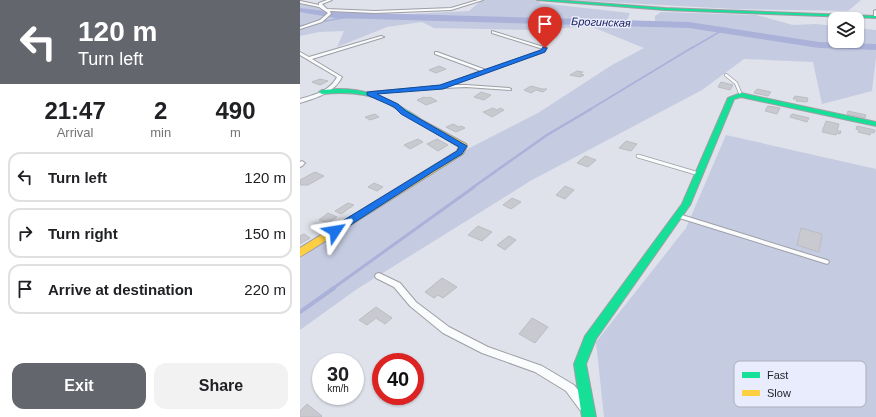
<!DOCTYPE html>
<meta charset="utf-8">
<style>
:root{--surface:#fff;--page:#f2f2f2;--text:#202124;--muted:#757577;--line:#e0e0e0;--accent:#64666d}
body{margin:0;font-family:Arial,sans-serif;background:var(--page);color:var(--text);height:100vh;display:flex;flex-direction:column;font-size:15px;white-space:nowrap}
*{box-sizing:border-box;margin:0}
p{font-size:13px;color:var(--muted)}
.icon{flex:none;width:22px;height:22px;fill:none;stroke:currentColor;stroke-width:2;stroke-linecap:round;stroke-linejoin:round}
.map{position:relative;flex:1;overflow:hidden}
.sheet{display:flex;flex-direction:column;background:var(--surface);width:300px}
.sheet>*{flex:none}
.top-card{background:#64666d;color:#fff;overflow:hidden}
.buttons{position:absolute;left:528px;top:12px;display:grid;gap:8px}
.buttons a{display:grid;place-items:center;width:36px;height:36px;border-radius:8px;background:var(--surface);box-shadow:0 1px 3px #0004;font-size:20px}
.speed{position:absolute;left:12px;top:353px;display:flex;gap:8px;font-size:20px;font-weight:700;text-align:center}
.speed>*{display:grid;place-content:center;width:52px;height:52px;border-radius:50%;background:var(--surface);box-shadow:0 1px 3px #0004;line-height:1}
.speed small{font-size:10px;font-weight:400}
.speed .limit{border:6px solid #d22;background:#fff;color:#111}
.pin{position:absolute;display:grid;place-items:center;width:34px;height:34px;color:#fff;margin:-41px -17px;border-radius:50% 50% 50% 0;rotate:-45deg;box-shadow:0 0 4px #0007}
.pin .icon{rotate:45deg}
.me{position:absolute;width:44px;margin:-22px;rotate:57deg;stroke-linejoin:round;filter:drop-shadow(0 0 3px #0008)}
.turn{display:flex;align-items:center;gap:14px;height:84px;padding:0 12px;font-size:18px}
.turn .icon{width:52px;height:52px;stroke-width:2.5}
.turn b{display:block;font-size:28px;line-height:34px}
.eta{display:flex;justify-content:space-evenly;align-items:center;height:68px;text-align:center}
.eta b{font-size:24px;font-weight:700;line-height:28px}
.action{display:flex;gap:8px;margin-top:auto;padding:8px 12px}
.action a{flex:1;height:46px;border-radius:12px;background:var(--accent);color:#fff;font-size:16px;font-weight:700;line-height:46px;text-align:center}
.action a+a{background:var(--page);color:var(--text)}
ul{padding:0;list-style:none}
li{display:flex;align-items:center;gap:12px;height:50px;margin:0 8px 6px;padding:0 4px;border:2px solid var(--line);border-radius:12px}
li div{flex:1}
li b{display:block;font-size:15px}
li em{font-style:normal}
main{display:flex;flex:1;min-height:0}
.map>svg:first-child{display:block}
.green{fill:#c5cbe1}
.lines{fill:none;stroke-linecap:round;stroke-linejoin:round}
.stream-far4{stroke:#aab2da;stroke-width:1.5}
.stream-far3{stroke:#aab2da;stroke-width:2}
.stream-far2{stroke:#aab2da;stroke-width:2.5}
.stream-far1{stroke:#aab2da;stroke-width:3}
.stream{stroke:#aab2da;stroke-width:4}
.river{fill:#aab2da;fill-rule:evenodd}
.building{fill:#c8cad0;stroke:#bbbdc3}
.lane-far2-casing{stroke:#9e9fa5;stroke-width:4}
.lane-far1-casing{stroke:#9e9fa5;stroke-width:4.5}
.lane-casing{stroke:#9e9fa5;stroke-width:5.5}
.street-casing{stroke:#9e9fa5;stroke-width:2}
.fast-casing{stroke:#9e9fa5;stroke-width:2}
.slow-casing{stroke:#9e9fa5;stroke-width:2}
.lane-far2{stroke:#fafbfc;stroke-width:2.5}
.lane-far1{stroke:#fafbfc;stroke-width:3}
.lane{stroke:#fafbfc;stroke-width:3.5}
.street{fill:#fafbfc;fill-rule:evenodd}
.fast{fill:#16e098;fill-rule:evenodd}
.slow{fill:#ffcf43;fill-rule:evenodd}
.route{fill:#1a73e8;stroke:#114b97}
.labels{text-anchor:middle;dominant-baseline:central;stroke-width:3;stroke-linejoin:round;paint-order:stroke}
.far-water-label{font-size:11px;font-style:italic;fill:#1e2361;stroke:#e8ecfc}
.key{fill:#e8ecfc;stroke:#adb0bd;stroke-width:1}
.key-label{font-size:11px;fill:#222429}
</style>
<main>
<section class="sheet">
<div class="top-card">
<div class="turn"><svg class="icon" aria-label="left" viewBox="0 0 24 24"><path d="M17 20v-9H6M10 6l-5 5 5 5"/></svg><div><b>120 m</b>Turn left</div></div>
</div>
<div class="eta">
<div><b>21:47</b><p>Arrival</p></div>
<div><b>2</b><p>min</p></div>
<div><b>490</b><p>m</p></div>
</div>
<ul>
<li><svg class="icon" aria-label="left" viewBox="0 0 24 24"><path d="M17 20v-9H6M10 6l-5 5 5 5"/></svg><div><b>Turn left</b></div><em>120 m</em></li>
<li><svg class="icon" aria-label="right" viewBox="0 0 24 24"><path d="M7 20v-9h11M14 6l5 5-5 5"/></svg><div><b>Turn right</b></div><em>150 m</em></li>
<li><svg class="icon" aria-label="arrive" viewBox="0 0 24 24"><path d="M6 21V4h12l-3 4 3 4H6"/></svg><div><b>Arrive at destination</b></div><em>220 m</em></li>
</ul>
<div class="action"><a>Exit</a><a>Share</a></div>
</section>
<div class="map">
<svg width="576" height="417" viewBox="0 0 576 417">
<rect width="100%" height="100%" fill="#dfe2ea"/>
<path class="green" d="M182 0H241L239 3 330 13 327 20 355 23V16L361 12 456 15 493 25 515 24 535 26V41H557V28L576 30V57L572 91 522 104 513 62 444 59 402 90 232 180 57 289 0 330V259L113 177 238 113 312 65 344 48 290 26 237 30 134 28 122 22 87 27 37 47 44 31 19 32 0 36V3L14 5 30 13 71 16 169 11Z
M270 0H561L548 11 435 9Z
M426 135 576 169V417H304L296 342 386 228Z"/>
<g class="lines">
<path class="stream-far4" d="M19 22 55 16
M0 26 10 24
M392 48 426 28"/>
<path class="stream-far3" d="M289 110 393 47"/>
<path class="stream-far2" d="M172 188 247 135 291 109"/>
<path class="stream-far1" d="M32 289 174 187"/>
<path class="stream" d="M0 312 34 288"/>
<path class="river" d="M0 8 34 12 389 22 519 42 576 44V50L519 48 389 28 34 18 0 12Z"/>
</g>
<path class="building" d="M139 66 146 69 136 73 129 70Z
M277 71 283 72 280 74 284 75 280 77 270 75Z
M20 79 28 81 20 85 12 82Z
M421 82 433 85 430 90 418 87Z
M231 86 242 89H247L243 92 236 90 231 93 224 90Z
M457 89 471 92 468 96 454 93Z
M181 92 191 95 184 100 174 97Z
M495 96 508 98 507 102 496 101 497 99H493Z
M124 97 127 98 130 97 137 101 126 105 117 100Z
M468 106 480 108 477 114 465 111Z
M193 108 197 110 200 108 204 110 192 117 183 112Z
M548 111 566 115 565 118 547 114Z
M75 114 79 117 70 120 65 117Z
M492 114 509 118 507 122 490 117Z
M526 121 539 124 537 131H541L540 134 537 133 536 135 522 132Z
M153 124 159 127 161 126 165 128 156 132 146 127Z
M557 126 575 130 574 133 571 132 570 135 558 132 559 130 556 129Z
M118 139 123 142 110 149 104 145Z
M137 139 148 145 138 151 127 144Z
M326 141 337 144 331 151 319 148Z
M285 156 296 160 288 167 277 163Z
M15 172 24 176 8 185H0V180Z
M74 183 83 187 77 191 68 187Z
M265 186 274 190 265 199 256 195Z
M212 198 221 202 211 209 203 205Z
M48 203 54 205 41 214 35 211Z
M28 213 37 217 28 223 19 220Z
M178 226 192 232 182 241 168 235Z
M501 228 522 234 519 252 497 245Z
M4 234 10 238 0 244V236Z
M209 236 216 240 205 250 197 245Z
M142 278 157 287 143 298 138 295 134 298 125 292Z
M76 307 92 318 85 324 76 318 67 325 59 320Z
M232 318 248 327 235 343 219 334Z
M7 404 22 416 21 417H0V411Z"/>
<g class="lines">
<g class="lane-far2-casing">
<path id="lane-far2" d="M426 75 436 83 441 95"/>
</g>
<g class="lane-far1-casing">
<path id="lane-far1" d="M338 156 399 174"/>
</g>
<g class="lane-casing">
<path id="lane" d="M379 216 527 262"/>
</g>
<g class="street-casing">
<path id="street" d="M27 0H32L22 4 27 9 75 11 151 8 178 0H183L151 10 75 13 30 11 31 14 22 22 0 29V27L20 20 28 13 19 7 0 3V1L19 5V3Z
M576 10V17L574 16V11Z
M192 31 247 48 244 52 150 85H166L209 88 211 89V90L166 87 122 89 70 94 68 93 70 92 140 86 181 71 135 54V52H137L186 70 242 50 243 49 192 33Z
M81 36 84 37 12 59 42 77C34 93 16 98 0 103V99C14 95 30 91 37 77L0 55V52L9 57Z
M2 161 5 163 2 166 0 167V162Z
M79 273 100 283 116 302 149 327 188 347 242 366 274 385 288 402 289 406 288 410 284 411 280 410 266 391 235 372 182 353 143 333 110 306 94 287 76 278 75 276 76 274Z"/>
</g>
<g class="fast-casing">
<path id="fast" d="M237 0H256L365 8 576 16V18L365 10Z
M38 89C64 89 84 96 106 110 111 113 117 116 121 120L118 122 116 121C105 115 95 107 84 101 64 92 43 92 22 94L19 92 22 90Z
M441 93 576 122V126L441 97 434 99 390 205 296 339 286 364 296 417H282L274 364 285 336 382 204 428 98Z"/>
</g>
<g class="slow-casing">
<path id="slow" d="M118 118 166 144 167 146 163 154 0 257V248L157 151 159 147 116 121V119Z"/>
</g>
<use href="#lane-far2" class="lane-far2"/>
<use href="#lane-far1" class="lane-far1"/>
<use href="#lane" class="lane"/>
<use href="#street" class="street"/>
<use href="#fast" class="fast"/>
<use href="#slow" class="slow"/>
</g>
<path class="route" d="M243 47 247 48 245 52 143 89 77 94 98 104 106 111 167 146 162 154 134 171 38 233H31L30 231 31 228 157 151 159 147 101 114 94 107 67 95V92L140 85 241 50Z"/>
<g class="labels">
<g class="far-water-label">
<text transform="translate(301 22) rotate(2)">Брогинская</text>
</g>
</g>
<rect x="434" y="361" width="132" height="46" rx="6" class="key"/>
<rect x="442" y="372" width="18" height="6" fill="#16e098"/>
<rect x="442" y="390" width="18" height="6" fill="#ffcf43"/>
<g class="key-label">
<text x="467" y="379">Fast</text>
<text x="467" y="397">Slow</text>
</g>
</svg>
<div class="buttons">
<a><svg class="icon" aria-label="layers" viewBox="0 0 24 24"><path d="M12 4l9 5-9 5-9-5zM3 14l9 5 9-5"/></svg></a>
</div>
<div class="speed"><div>30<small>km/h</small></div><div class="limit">40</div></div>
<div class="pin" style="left:245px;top:48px;background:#d93025"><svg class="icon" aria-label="arrive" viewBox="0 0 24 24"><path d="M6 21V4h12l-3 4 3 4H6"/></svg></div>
<svg class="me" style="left:35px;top:231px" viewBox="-20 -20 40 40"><path d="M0-17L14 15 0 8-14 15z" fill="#1a73e8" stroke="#fff" stroke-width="4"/></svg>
</div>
</main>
